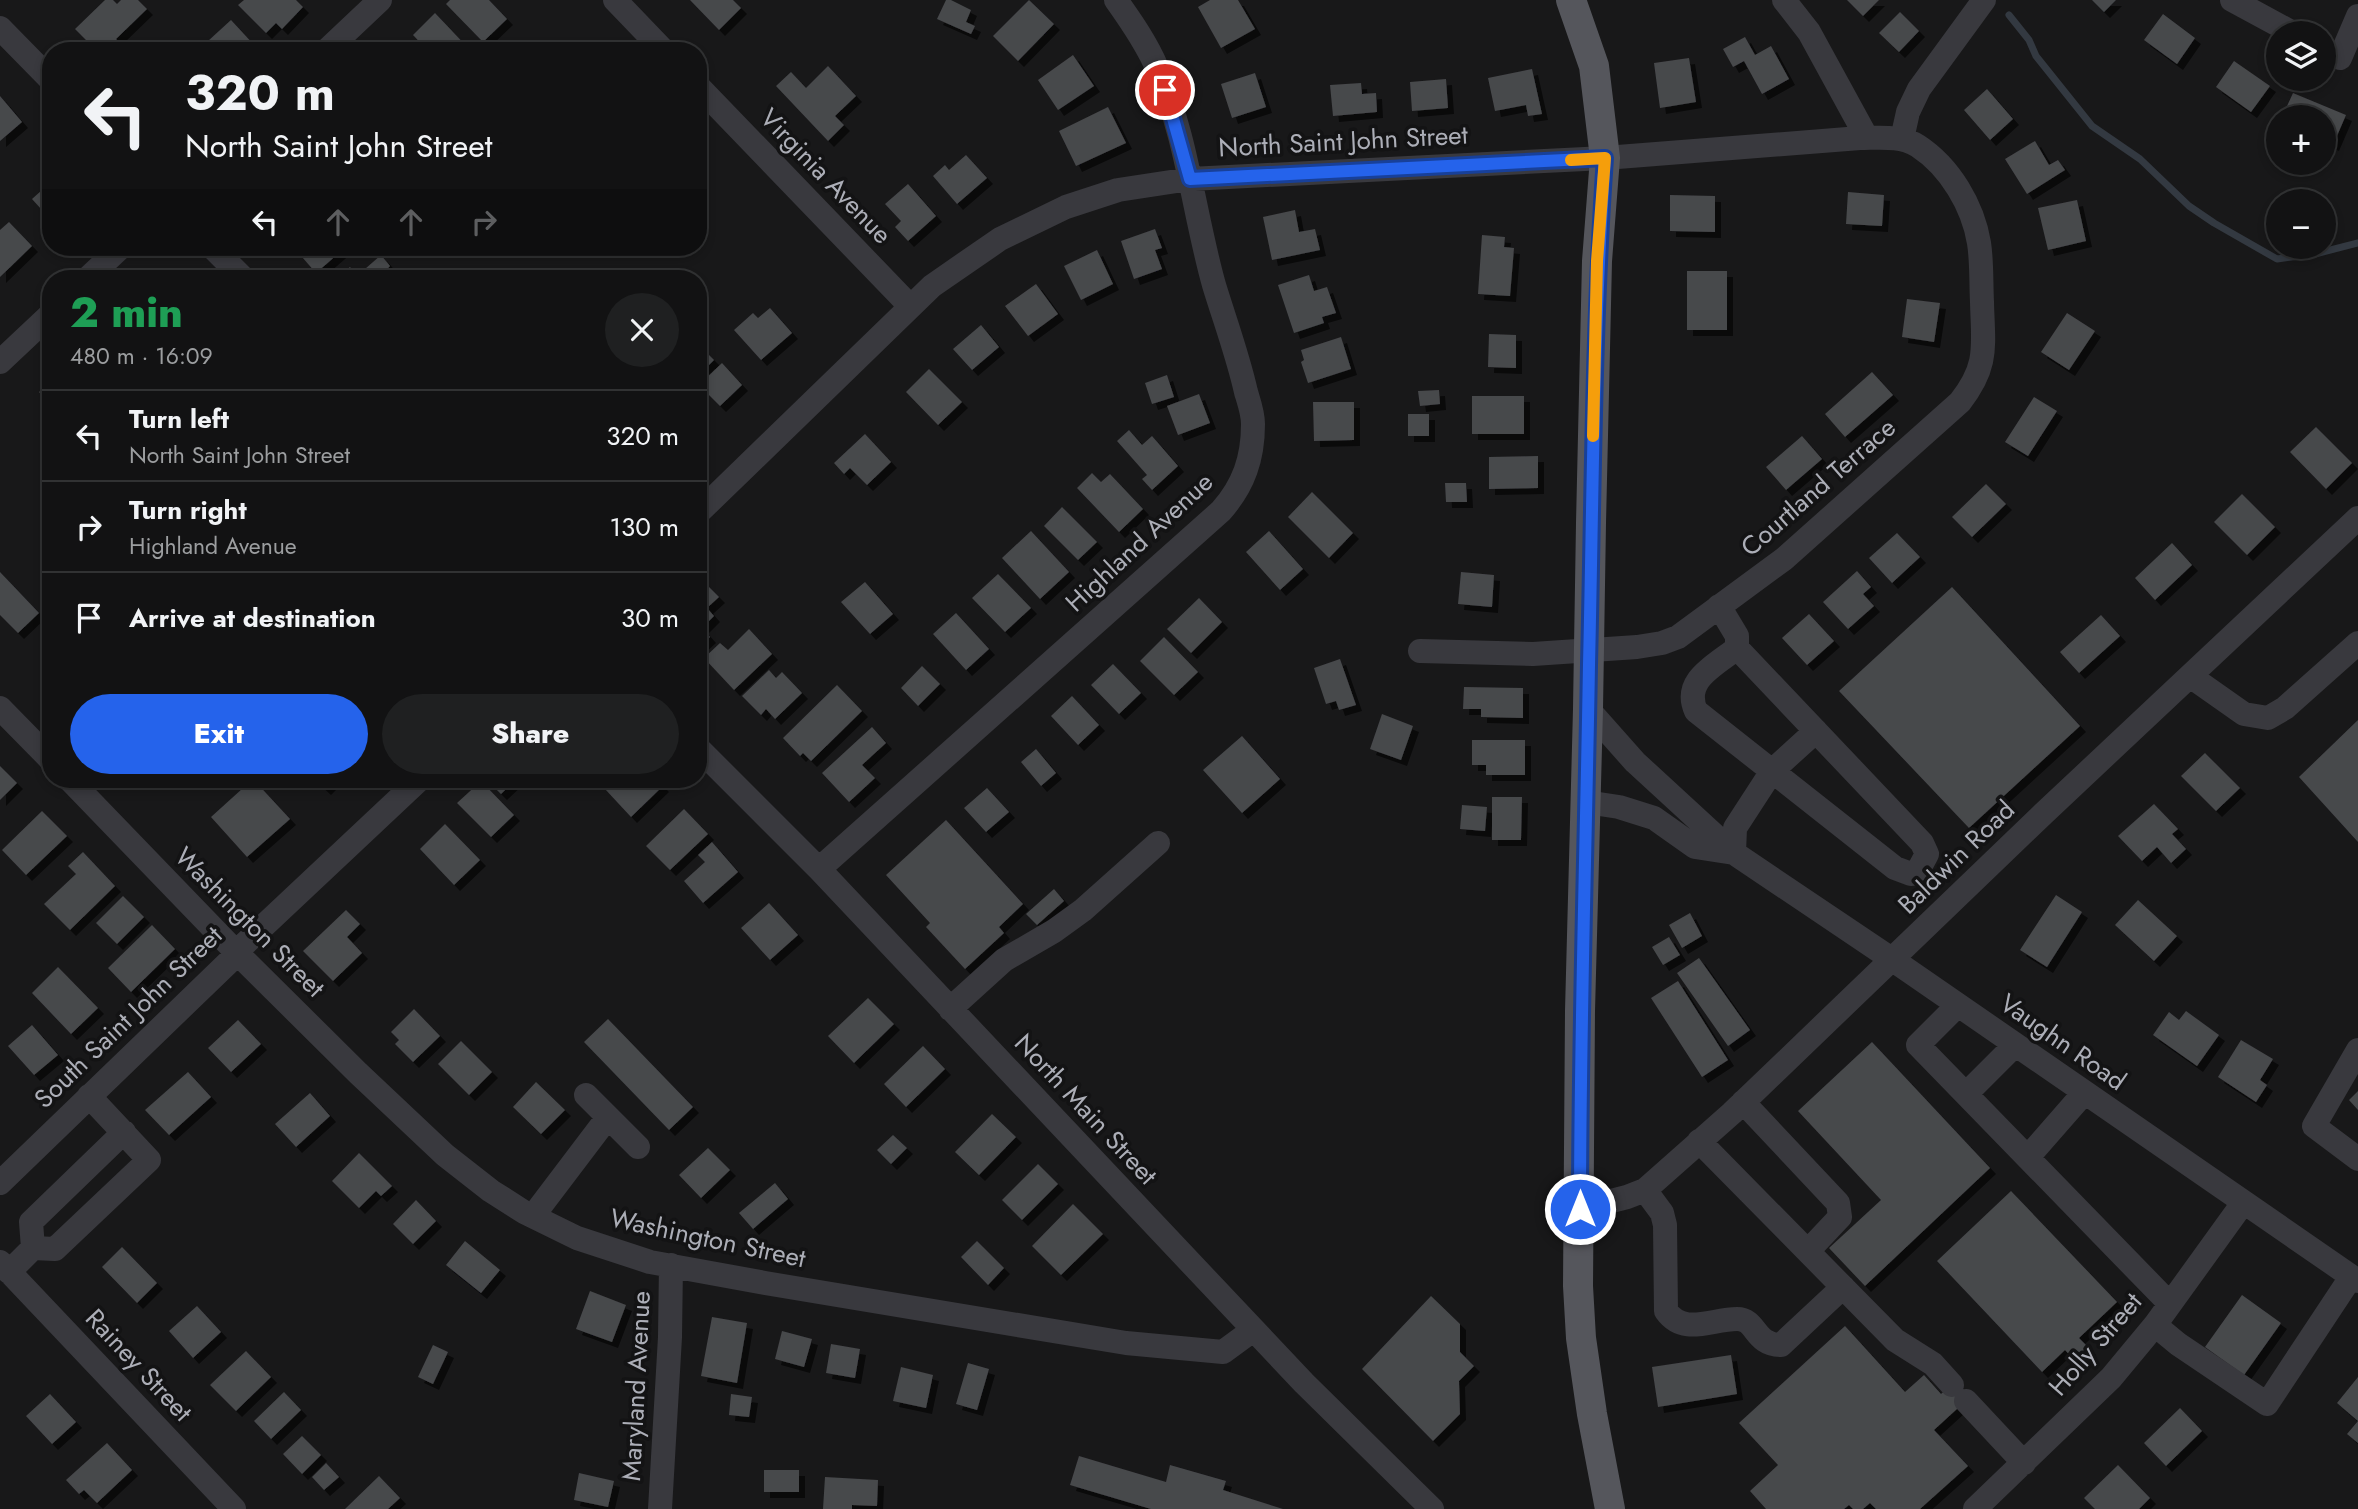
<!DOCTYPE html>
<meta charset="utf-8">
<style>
:root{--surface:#121213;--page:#1f2021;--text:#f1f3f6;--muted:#9c9ea0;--line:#313233;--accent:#2563eb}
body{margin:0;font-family:Jost,sans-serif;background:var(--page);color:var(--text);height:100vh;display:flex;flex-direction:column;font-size:26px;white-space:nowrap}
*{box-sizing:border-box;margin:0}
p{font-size:23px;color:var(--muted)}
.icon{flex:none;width:38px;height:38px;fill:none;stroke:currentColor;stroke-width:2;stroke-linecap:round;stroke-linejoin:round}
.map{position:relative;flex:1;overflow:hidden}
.details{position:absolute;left:42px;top:270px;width:665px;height:518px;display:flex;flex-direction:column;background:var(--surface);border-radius:28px;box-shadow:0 4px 10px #0003,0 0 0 2px var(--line)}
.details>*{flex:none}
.guide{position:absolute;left:42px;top:42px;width:665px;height:214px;border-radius:28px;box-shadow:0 4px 10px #0003,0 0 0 2px var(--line);background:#121213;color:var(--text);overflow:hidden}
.fabs{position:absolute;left:2266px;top:21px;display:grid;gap:14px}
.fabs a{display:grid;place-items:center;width:70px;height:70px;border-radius:50%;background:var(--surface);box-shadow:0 4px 10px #0003,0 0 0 2px var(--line);font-size:35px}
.pin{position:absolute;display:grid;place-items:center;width:60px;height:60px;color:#fff;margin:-30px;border:4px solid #fff;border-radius:50%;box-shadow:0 2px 7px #0007}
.me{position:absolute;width:77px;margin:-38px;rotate:0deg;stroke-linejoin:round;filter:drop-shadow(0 0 5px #0008)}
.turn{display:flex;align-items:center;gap:24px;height:147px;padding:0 28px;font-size:32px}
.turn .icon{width:91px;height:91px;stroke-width:2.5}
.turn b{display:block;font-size:49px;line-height:60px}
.lanes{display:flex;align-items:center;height:66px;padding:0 28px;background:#0003;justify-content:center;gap:35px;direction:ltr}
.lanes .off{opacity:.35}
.round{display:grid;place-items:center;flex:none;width:74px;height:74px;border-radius:37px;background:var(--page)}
.headline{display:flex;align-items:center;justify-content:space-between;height:119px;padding:0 28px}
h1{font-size:42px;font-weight:800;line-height:52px;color:#1e9e55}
.cta{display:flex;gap:14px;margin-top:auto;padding:14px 28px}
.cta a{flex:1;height:80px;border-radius:42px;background:var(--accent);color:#fff;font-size:28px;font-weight:800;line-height:80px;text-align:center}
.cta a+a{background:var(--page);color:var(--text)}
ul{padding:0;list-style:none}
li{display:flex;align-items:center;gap:21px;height:91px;padding:0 28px;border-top:2px solid var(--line)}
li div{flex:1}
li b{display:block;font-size:26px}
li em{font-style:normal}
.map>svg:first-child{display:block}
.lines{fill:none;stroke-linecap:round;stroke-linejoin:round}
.stream{stroke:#333941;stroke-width:7}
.building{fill:#47484b;filter:url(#shadow)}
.minor{stroke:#39393e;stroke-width:24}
.major{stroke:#55565c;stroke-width:30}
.route-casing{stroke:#184099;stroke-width:18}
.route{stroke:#2563eb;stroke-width:12}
.slow{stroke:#f59e0b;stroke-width:12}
.labels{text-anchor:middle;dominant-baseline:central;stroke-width:7;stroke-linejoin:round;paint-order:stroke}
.street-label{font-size:26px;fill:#acaeb7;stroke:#131314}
</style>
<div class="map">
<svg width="2358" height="1509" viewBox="0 0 2358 1509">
<defs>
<filter id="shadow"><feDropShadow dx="6" dy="6" stdDeviation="0" flood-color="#0009"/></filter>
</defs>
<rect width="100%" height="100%" fill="#181819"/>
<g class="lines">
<path class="stream" d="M2009 15 2029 40 2036 56 2092 126 2140 159 2189 206 2214 223 2277 259 2315 254 2358 243"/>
</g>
<path class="building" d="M105 0H113L117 4 121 0H138L147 9 116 39 126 49 125 51H97L75 29Z
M244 0H296L303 7 282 29 276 23 266 33 238 5Z
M450 0H489L507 19 483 42 446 4Z
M690 0H733L741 8 719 30Z
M946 0H951L971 10 966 22 975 26 971 34 937 19Z
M1029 0 1054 24 1018 61 993 36Z
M1210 0H1238L1255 29 1221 48 1198 7Z
M1847 0H1879L1863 16Z
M2092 0H2116L2104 12Z
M1900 12 1919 31 1899 52 1879 33Z
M435 13 471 51H428L413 35Z
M2163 14 2195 38 2177 64 2144 40Z
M231 20 255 46 250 51H216L208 41Z
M1745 37 1755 55 1771 46 1789 79 1762 94 1744 61 1733 67 1723 49Z
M1073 55 1094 86 1058 110 1038 80Z
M1689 58 1696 102 1660 108 1654 63Z
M2234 61 2270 86 2251 112 2216 87Z
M828 66 856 96 835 116 844 125 828 141 776 86 791 72 806 88Z
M1532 69 1542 114 1528 116 1526 105 1495 111 1488 78Z
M1255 73 1266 107 1232 118 1221 84Z
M1446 79 1448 108 1412 111 1410 82Z
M1361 83 1362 94 1376 93 1377 112 1333 116 1330 85Z
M1987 89 2013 119 1990 140 1964 110Z
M2293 93 2346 115 2333 145 2324 141V117H2282Z
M0 96 22 122 0 141Z
M1108 107 1126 143 1076 166 1059 131Z
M2035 141 2049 165 2058 160 2065 170 2027 194 2005 159Z
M966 155 987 178 957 204 933 176 945 165 949 170Z
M51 165V220L32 199 51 182 42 173Z
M908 184 936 216 908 241 895 227 901 221 885 204Z
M1848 192 1884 195 1882 226 1846 224Z
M1670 195 1715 196V232L1670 231Z
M2077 200 2086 241 2048 250 2038 208Z
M1295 210 1299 232 1315 229 1320 250 1272 260 1263 217Z
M9 222 32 246 0 277V230Z
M1155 229 1162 248 1155 250 1162 269 1134 279 1121 241Z
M1482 235 1505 237 1504 247 1514 248 1510 296 1478 294Z
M298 247H346L316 273 295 249Z
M1097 250 1113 284 1081 300 1064 266Z
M381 255 390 266 379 278H337L350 267 357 276Z
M154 269 162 278H144Z
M1687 271H1727V330H1687Z
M1309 275 1314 291 1327 287 1336 313 1322 317 1324 323 1294 333 1278 285Z
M1036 284 1058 314 1028 336 1005 306Z
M1907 299 1940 303 1934 342 1902 337Z
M770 308 792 333 761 360 734 330 753 313 758 318Z
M2067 313 2095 331 2069 370 2041 352Z
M981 325 999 347 972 370 953 349Z
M1489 334 1516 335V368L1488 367Z
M1341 337 1351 369 1308 383 1301 362 1304 360 1301 350Z
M698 344 714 360 700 374 698 373Z
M722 363 742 385 720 406 699 385Z
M929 369 962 402 938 425 906 392Z
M1872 372 1893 395 1845 437 1825 414Z
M1167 375 1174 397 1152 404 1145 383Z
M51 381V405L39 392Z
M1439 390 1440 404 1420 406 1418 391Z
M1199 394 1210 423 1178 435 1167 406Z
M1472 396H1524V434H1472Z
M2034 397 2057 411 2028 456 2005 442Z
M1313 402H1354V440L1314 441Z
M1408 414H1429V436H1408Z
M2316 427 2352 463 2326 489 2290 452Z
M1129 430 1142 445 1152 436 1178 466 1152 490 1142 479 1147 475 1117 441Z
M865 434 891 462 867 485 850 468 844 474 834 463Z
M1802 436 1822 459 1786 490 1766 467Z
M1538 456V488L1489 489V457Z
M1092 473 1101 482 1110 474 1143 509 1119 532 1077 488Z
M1445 483H1466L1467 502H1446Z
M1986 484 2006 504 1972 537 1952 517Z
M1312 492 1353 533 1329 558 1288 517Z
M2242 494 2275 527 2247 555 2214 522Z
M1062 507 1097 542 1078 560 1044 526Z
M1031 531 1069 572 1040 599 1002 558Z
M1269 531 1303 569 1280 590 1246 552Z
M1897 533 1920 557 1892 583 1869 558Z
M2172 543 2192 565 2155 600 2135 578Z
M1857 571 1871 587 1863 594 1874 606 1848 629 1823 602Z
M0 572 39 613 18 633 0 615Z
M1461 572 1494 575 1492 607 1458 604Z
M998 574 1031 608 1005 632 972 598Z
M698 576 719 597 707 608 714 616 702 628 710 637 698 648Z
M865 582 893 614 870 634 841 602Z
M1952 587 2080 726 1969 828 1839 691Z
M1199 598 1222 622 1191 653 1167 629Z
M956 613 989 649 966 670 933 634Z
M1809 614 1834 641 1807 665 1782 638Z
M2101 615 2120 636 2079 673 2060 652Z
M749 629 772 654 734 690 704 658 720 643 728 650Z
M1164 637 1198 672 1174 695 1140 661Z
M1340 659 1356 705 1339 710 1336 701 1326 704 1314 668Z
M1113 664 1141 693 1119 714 1091 685Z
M922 666 940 684 918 706 901 688Z
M769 670 776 678 782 672 802 693 775 719 766 709 761 715 742 696Z
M837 685 862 711 811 761 803 753 800 756 783 738Z
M1464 687 1523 688V718L1481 717V709H1463Z
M1072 696 1099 725 1078 745 1051 716Z
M1382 714 1413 726 1401 760 1370 749Z
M2358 720V842L2299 777Z
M872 727 886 743 862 765 875 778 849 802 822 773Z
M1242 736 1280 779 1242 813 1203 770Z
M1472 740H1525V775H1486V765H1472Z
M1036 749 1056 773 1041 786 1021 762Z
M2205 753 2240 788 2216 811 2181 776Z
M0 766 17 783 0 800Z
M253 779 290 819 247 857 211 817Z
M314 779H335L325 789Z
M486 779H517L501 794Z
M616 779H656L663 786 631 817 605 789Z
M481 781 514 815 491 837 457 803Z
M987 788 1009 812 986 832 964 808Z
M1492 797H1522L1521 840H1492Z
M2154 804 2178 829 2172 834 2186 849 2171 863 2157 847 2142 861 2118 836Z
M1462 805 1487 807 1485 831 1460 829Z
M684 809 708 834 670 870 646 846Z
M42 811 67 836 26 875 2 850Z
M946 820 1023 904 999 927 1004 933 965 969 926 927 930 923 886 875Z
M445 824 480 860 454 885 420 849Z
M712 842 738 872 703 903 684 881 705 862 698 855Z
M83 852 115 886 70 930 44 904 76 874 68 866Z
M1054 889 1064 901 1037 925 1026 914Z
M2056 895 2082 912 2047 967 2020 950Z
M123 896 144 917 117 944 96 923Z
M2138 900 2177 936 2154 961 2115 925Z
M769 903 798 935 770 960 741 928Z
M346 910 360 924 347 937 362 953 333 981 303 951Z
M1690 913 1702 936 1682 948 1669 925Z
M152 925 175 949 131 992 108 968Z
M1669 937 1680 955 1663 965 1652 947Z
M1699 958 1750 1030 1728 1046 1677 973Z
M58 967 98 1008 71 1034 32 993Z
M1678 981 1728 1060 1702 1077 1651 998Z
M868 998 894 1024 854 1063 828 1036Z
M414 1009 440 1036 413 1062 395 1044 399 1040 391 1032Z
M2186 1011 2219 1035 2197 1066 2153 1035 2169 1012 2179 1020Z
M608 1019 693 1107 669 1130 584 1042Z
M238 1020 261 1044 231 1072 208 1048Z
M32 1025 58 1055 34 1075 8 1046Z
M2241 1040 2273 1059 2260 1080 2267 1085 2256 1102 2218 1077Z
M461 1041 492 1072 469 1095 438 1064Z
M1872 1042 1990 1168 1865 1286 1829 1248 1881 1200 1798 1111Z
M923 1046 945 1069 906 1107 884 1084Z
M188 1072 211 1097 169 1135 145 1110Z
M536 1082 565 1110 541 1134 513 1107Z
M2358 1091V1110L2349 1100Z
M310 1093 330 1116 296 1147 275 1124Z
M992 1114 1016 1137 979 1175 955 1152Z
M893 1135 907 1148 891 1164 877 1150Z
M708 1148 730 1170 701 1198 679 1175Z
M359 1153 392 1186 381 1196 376 1191 359 1208 332 1181Z
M1038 1164 1058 1184 1022 1220 1002 1200Z
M775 1183 788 1199 753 1229 739 1213Z
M2011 1191 2117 1302 2079 1338 2090 1349 2076 1362 2065 1350 2042 1372 1937 1261Z
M416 1200 436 1221 413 1244 393 1224Z
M1073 1204 1103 1234 1061 1275 1032 1246Z
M465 1241 500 1270 481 1293 446 1265Z
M977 1241 1004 1268 988 1285 961 1257Z
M122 1247 157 1283 137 1303 102 1267Z
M590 1291 626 1305 612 1342 576 1329Z
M2242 1295 2281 1323 2244 1375 2205 1347Z
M1431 1296 1460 1324V1352L1474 1366 1459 1381 1460 1414 1433 1441 1362 1369Z
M197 1306 221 1332 193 1358 169 1331Z
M712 1317 747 1323 737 1383 701 1376Z
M1845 1326 1905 1392 1924 1375 1941 1394 1956 1381 1970 1397 1934 1430 1968 1466 1920 1509H1876L1870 1503 1863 1509H1853L1849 1505 1844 1509H1766L1750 1491 1778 1465 1739 1423Z
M782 1331 812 1339 804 1367 775 1359Z
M831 1344 860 1349 855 1378 826 1373Z
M433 1345 448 1352 433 1384 418 1377Z
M246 1351 271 1377 236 1411 210 1385Z
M1731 1355 1737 1394 1658 1407 1652 1367Z
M968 1363 989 1369 977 1410 956 1404Z
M901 1367 933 1375 926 1408 893 1401Z
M2358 1377V1421L2337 1403Z
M284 1392 301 1410 271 1439 254 1421Z
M50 1394 76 1422 52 1444 26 1416Z
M731 1394 752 1397 749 1417 729 1415Z
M2180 1408 2202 1431 2166 1466 2144 1443Z
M2358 1421V1443L2347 1434Z
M302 1436 321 1455 302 1474 283 1454Z
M107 1443 132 1470 97 1503 84 1490 79 1494 66 1480Z
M1079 1456 1166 1482 1170 1465 1226 1481 1223 1490 1283 1509H1151L1070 1485Z
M326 1463 339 1477 324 1490 312 1477Z
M2118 1465 2150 1498 2139 1509H2095L2084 1498Z
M764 1470H799V1492H764Z
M579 1473 614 1481 608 1507 574 1500Z
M379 1476 400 1498 388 1509H345Z
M825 1477 878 1480 877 1506 852 1505V1509H823Z"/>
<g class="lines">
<path class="minor" d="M615 0 664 51
M1784 0 1809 32 1867 138
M2232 0 2293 33
M0 28 51 80
M326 51 380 0
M2340 58 2358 16
M698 86 910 306
M1902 139 1908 112 1919 89 1984 0
M212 247 243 278
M88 278 121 247
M0 362 51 314
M698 513 932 286 1000 239 1066 207 1118 190 1190 179 1605 158 1860 138C1879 138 1901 135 1918 146 1950 167 1973 206 1979 243 1982 262 1981 283 1982 302 1983 346 1989 365 1960 402L1784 559 1678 637 1662 643 1637 647 1533 654 1420 651
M1719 606 1737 636V648L1922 843 1927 854 1919 869 1911 874 1895 868 1696 711C1682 680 1716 665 1737 648
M2190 676 2244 714 2268 718 2285 708 2358 643
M0 708 51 760
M1588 709 1635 762 1734 853 1893 960 2358 1281
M698 748 819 869 1304 1383 1432 1509
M69 779 236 952 358 1073 445 1155 491 1191 524 1212 577 1238 650 1262 765 1283 1126 1343 1223 1352 1253 1330
M1586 802 1619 807 1654 818 1695 847 1734 853
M1734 853 1735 828 1772 771 1816 731
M819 869 1221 511C1244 485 1253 458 1253 424 1253 413 1249 402 1246 392 1238 356 1225 321 1214 285 1194 214 1187 137 1157 68 1147 44 1131 21 1116 0
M1958 1005 1918 1045 2170 1304
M950 1009 1004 960 1054 931 1083 910 1158 843
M2358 1050 2314 1126 2358 1159
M1966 1094 2015 1045
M586 1095 638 1147
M1743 1102 1838 1203 1840 1217 1808 1251
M1699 1141 1895 1340 1933 1364 1952 1385
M2028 1157 2084 1093
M0 1183 233 958 236 952 420 779
M1645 1190 1662 1213 1665 1225 1666 1311C1684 1336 1711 1319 1737 1319 1757 1319 1754 1345 1781 1345L1843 1287
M1580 1209 1627 1197 1645 1190 1732 1113 2043 814 2358 518
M533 1216 608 1117
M33 1248 31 1222 124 1132
M0 1262 234 1509
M9 1272 33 1248 55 1249 149 1160 89 1096
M2155 1325 2178 1344 2267 1404 2351 1277
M1966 1401 2024 1463
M660 1509 670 1337 671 1265
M1975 1509 2111 1378 2155 1325 2243 1203"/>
<path class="major" d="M1571 0 1594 66 1605 158 1597 261 1591 523 1588 709 1580 1011 1578 1286 1581 1338 1592 1414 1610 1509"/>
</g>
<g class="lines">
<g class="route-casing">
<path id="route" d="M1165 90 1190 179 1605 158C1593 327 1593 496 1589 665 1586 847 1580 1028 1580 1209"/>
</g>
<use href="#route" class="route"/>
<path class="slow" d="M1571 160 1605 158 1597 261 1593 436"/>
</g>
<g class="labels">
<g class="street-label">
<text transform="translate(1343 141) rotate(-3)">North Saint John Street</text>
<text transform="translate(826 176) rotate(46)">Virginia Avenue</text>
<text transform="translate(1818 487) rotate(-41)">Courtland Terrace</text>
<text transform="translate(1139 542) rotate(-43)">Highland Avenue</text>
<text transform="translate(1956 857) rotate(-44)">Baldwin Road</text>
<text transform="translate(250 922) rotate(45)">Washington Street</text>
<text transform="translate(128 1017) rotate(-44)">South Saint John Street</text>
<text transform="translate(2063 1042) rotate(35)">Vaughn Road</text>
<text transform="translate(1086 1109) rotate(47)">North Main Street</text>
<text transform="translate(708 1238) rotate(12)">Washington Street</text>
<text transform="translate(2095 1344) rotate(-49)">Holly Street</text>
<text transform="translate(139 1365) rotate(47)">Rainey Street</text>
<text transform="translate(636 1386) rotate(-87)">Maryland Avenue</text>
</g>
</g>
</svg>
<div class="fabs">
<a><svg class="icon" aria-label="layers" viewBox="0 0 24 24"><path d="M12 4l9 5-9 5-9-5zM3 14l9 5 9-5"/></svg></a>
<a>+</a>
<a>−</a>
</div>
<div class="pin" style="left:1165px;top:90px;background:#d93025"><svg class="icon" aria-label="arrive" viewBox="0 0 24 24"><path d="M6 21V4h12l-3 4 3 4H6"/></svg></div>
<svg class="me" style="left:1580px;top:1209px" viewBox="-20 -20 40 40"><circle r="17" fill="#2563eb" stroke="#fff" stroke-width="3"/><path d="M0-11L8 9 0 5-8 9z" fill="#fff"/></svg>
<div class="guide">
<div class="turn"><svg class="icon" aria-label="left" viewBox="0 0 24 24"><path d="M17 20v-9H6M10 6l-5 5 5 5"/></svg><div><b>320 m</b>North Saint John Street</div></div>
<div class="lanes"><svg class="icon" aria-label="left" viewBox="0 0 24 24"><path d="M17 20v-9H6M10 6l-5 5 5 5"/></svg><svg class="icon off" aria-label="ahead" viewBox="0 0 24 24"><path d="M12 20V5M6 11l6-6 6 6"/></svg><svg class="icon off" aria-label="ahead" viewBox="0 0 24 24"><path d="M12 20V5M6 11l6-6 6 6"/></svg><svg class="icon off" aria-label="right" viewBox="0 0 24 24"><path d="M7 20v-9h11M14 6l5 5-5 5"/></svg></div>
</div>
<section class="details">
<div class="headline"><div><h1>2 min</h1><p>480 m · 16:09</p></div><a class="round"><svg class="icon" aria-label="close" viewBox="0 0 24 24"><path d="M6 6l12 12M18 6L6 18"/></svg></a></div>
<ul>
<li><svg class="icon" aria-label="left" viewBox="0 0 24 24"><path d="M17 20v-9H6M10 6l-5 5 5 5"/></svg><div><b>Turn left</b><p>North Saint John Street</p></div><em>320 m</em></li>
<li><svg class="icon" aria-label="right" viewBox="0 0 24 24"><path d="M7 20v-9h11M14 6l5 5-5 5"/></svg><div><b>Turn right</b><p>Highland Avenue</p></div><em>130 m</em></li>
<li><svg class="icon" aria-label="arrive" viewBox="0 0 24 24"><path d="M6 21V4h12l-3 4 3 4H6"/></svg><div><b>Arrive at destination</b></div><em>30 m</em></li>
</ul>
<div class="cta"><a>Exit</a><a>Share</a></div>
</section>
</div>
